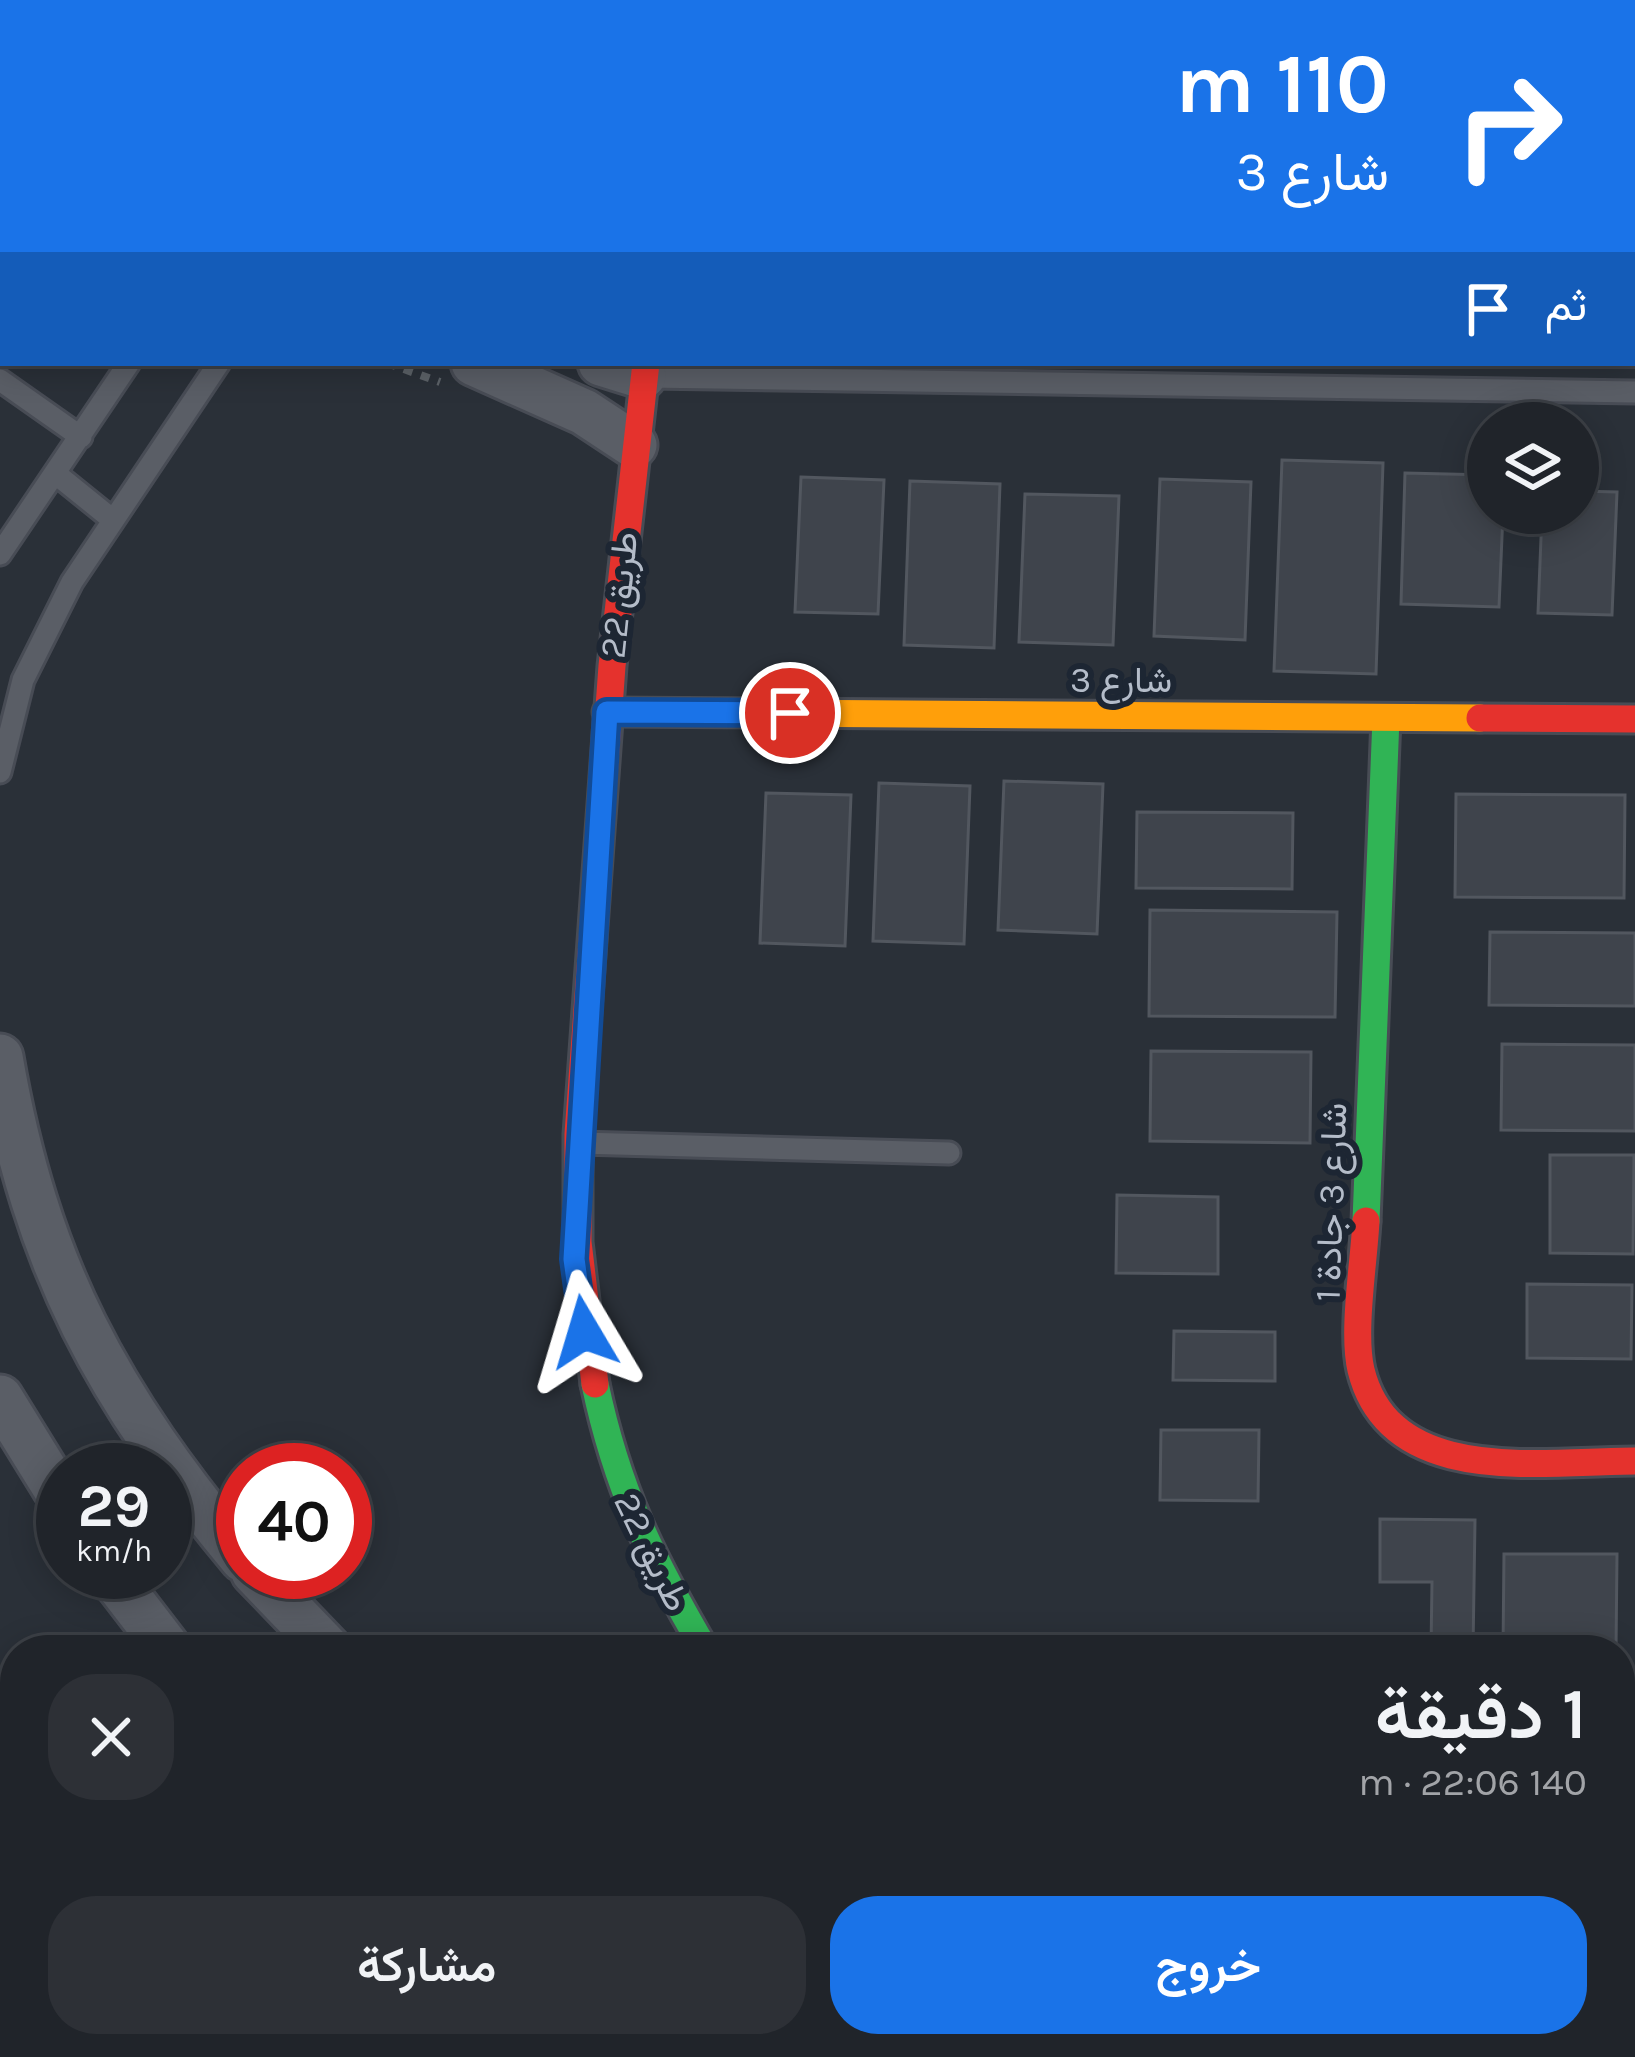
<!DOCTYPE html>
<html lang="ar">
<meta charset="utf-8">
<style>
:root{--surface:#20242a;--page:#2d3036;--text:#f1f3f6;--muted:#a2a4a8;--line:#3d4147;--accent:#1a73e8}
body{margin:0;font-family:Karla,Vazirmatn,sans-serif;background:var(--page);color:var(--text);direction:rtl;height:100vh;display:flex;flex-direction:column;font-size:45px;white-space:nowrap}
*{box-sizing:border-box;margin:0}
p{font-size:39px;color:var(--muted)}
.icon{flex:none;width:66px;height:66px;fill:none;stroke:currentColor;stroke-width:2;stroke-linecap:round;stroke-linejoin:round}
.map{position:relative;flex:1;overflow:hidden;direction:ltr}
.drawer{position:absolute;left:0px;top:1635px;width:1635px;height:423px;display:flex;flex-direction:column;background:var(--surface);border-radius:48px 48px 0 0;box-shadow:0 6px 30px #0003,0 0 0 3px var(--line);direction:rtl}
.drawer>*{flex:none}
.hud{position:absolute;left:0px;top:0px;width:1635px;height:366px;box-shadow:0 6px 30px #0003,0 0 0 3px var(--line);direction:rtl;background:#1a73e8;color:#fff;overflow:hidden}
.buttons{position:absolute;left:1467px;top:402px;display:grid;gap:24px}
.buttons a{display:grid;place-items:center;width:132px;height:132px;border-radius:50%;background:var(--surface);box-shadow:0 6px 30px #0003,0 0 0 3px var(--line);font-size:60px}
.speed{position:absolute;left:36px;top:1443px;display:flex;gap:24px;font-size:60px;font-weight:700;text-align:center}
.speed>*{display:grid;place-content:center;width:156px;height:156px;border-radius:50%;background:var(--surface);box-shadow:0 6px 30px #0003,0 0 0 3px var(--line);line-height:1}
.speed small{font-size:30px;font-weight:400}
.speed .limit{border:18px solid #d22;background:#fff;color:#111}
.pin{position:absolute;display:grid;place-items:center;width:102px;height:102px;color:#fff;margin:-51px;border:6px solid #fff;border-radius:50%;box-shadow:0 3px 12px #0007}
.me{position:absolute;width:132px;margin:-66px;rotate:353deg;stroke-linejoin:round;filter:drop-shadow(0 0 9px #0008)}
.turn{display:flex;align-items:center;gap:42px;height:252px;padding:0 48px;font-size:54px}
.turn .icon{width:156px;height:156px;stroke-width:2.5}
.turn b{display:block;font-size:84px;line-height:102px}
.then{display:flex;align-items:center;height:114px;padding:0 48px;background:#0003;gap:24px;font-size:45px}
.round{display:grid;place-items:center;flex:none;width:126px;height:126px;border-radius:48px;background:var(--page)}
.head{display:flex;align-items:center;justify-content:space-between;height:204px;padding:0 48px}
h1{font-size:72px;font-weight:600;line-height:90px}
.primary-button{display:flex;gap:24px;margin-top:auto;padding:24px 48px}
.primary-button a{flex:1;height:138px;border-radius:48px;background:var(--accent);color:#fff;font-size:48px;font-weight:600;line-height:138px;text-align:center}
.primary-button a+a{background:var(--page);color:var(--text)}
.map>svg:first-child{display:block}
.building{fill:#3f444c;stroke:#52575f;stroke-width:3}
.lines{fill:none;stroke-linecap:round;stroke-linejoin:round}
.lane-casing{stroke:#484c55;stroke-width:27}
.street-casing{stroke:#484c55;stroke-width:51}
.fast-casing{stroke:#484c55;stroke-width:33}
.slow-casing{stroke:#484c55;stroke-width:33}
.jam-casing{stroke:#484c55;stroke-width:33}
.path{stroke:#5c6268;stroke-width:8;stroke-dasharray:9 9;stroke-linecap:butt}
.lane{stroke:#5a5e66;stroke-width:21}
.street{stroke:#5a5e66;stroke-width:45}
.fast{stroke:#30b455;stroke-width:27}
.slow{stroke:#ff9f0a;stroke-width:27}
.jam{stroke:#e5322d;stroke-width:27}
.route-casing{stroke:#114b97;stroke-width:30}
.route{stroke:#1a73e8;stroke-width:21}
.labels{text-anchor:middle;dominant-baseline:central;stroke-width:12;stroke-linejoin:round;paint-order:stroke}
.street-label{font-size:36px;fill:#b4bcc9;stroke:#1d2633}
</style>
<div class="map">
<svg width="1635" height="2057" viewBox="0 0 1635 2057">
<rect width="100%" height="100%" fill="#2a3038"/>
<path class="building" d="M1282 460 1383 463 1376 674 1274 671Z
M1405 473 1488 475V513H1503L1499 607 1401 604Z
M801 477 884 480 878 614 795 612Z
M1160 479 1251 482 1245 640 1154 636Z
M910 481 1000 484 994 648 904 645Z
M1578 491 1617 492 1612 615 1538 613 1542 513H1578Z
M1025 494 1119 496 1113 645 1019 642Z
M1004 781 1103 784 1097 934 998 930Z
M879 783 970 786 964 944 873 941Z
M766 793 851 795 845 946 760 943Z
M1456 794 1625 795 1624 898 1455 897Z
M1137 812 1293 813 1292 889 1136 888Z
M1150 910 1337 912 1335 1017 1149 1016Z
M1490 932 1635 933V1006L1489 1005Z
M1502 1044 1635 1045V1131L1501 1130Z
M1151 1051 1311 1052 1310 1143 1150 1141Z
M1550 1155H1634L1633 1254 1550 1253Z
M1117 1195 1218 1197V1274L1116 1273Z
M1527 1284 1632 1285 1631 1359 1527 1358Z
M1174 1331 1275 1332V1381L1173 1380Z
M1161 1430H1259L1258 1501 1160 1500Z
M1380 1519 1475 1520 1473 1650H1431L1432 1582H1380Z
M1504 1554H1617L1616 1650H1503Z"/>
<g class="lines">
<g class="lane-casing">
<path id="lane" d="M173 3 174 0
M736 3 737 0
M649 377 1635 392
M0 380 81 437
M56 474 113 520
M0 554 129 363
M0 772 23 680 72 582 219 363
M580 1143 949 1153
M0 1861H15
M328 2043 338 2057
M104 2057 107 2043
M186 2057 194 2043"/>
</g>
<g class="street-casing">
<path id="street" d="M313 3 314 0
M401 3 403 0
M1226 3V0
M1632 81H1635
M474 363 584 412 634 445
M601 363 643 376
M0 1057C36 1267 107 1396 243 1559
M0 1398 63 1500
M109 1572 169 1650
M254 1572 329 1650
M1620 1886H1635
M725 2043 750 2057
M951 2043 977 2057"/>
</g>
<g class="fast-casing">
<path id="fast" d="M1366 1221 1386 718
M595 1384C617 1489 651 1558 705 1650"/>
</g>
<g class="slow-casing">
<path id="slow" d="M607 712 1480 718"/>
</g>
<g class="jam-casing">
<path id="jam" d="M1480 718 1635 719
M1366 1221C1364 1262 1352 1332 1361 1370 1390 1488 1543 1461 1635 1461
M595 1384 578 1242V1134L612 666 646 363"/>
</g>
<path class="path" d="M387 363 440 382
M1620 1964H1635"/>
<use href="#lane" class="lane"/>
<use href="#street" class="street"/>
<use href="#fast" class="fast"/>
<use href="#slow" class="slow"/>
<use href="#jam" class="jam"/>
</g>
<g class="lines">
<g class="route-casing">
<path id="route" d="M584 1332 574 1259 607 712 790 713"/>
</g>
<use href="#route" class="route"/>
</g>
<g class="labels">
<g class="street-label">
<text transform="translate(619 595) rotate(-84)">طريق 22</text>
<text x="1121" y="680">شارع 3</text>
<text transform="translate(1331 1202) rotate(-88)">شارع 3 جادة 1</text>
<text transform="translate(652 1552) rotate(64)">طريق 22</text>
</g>
</g>
</svg>
<div class="buttons">
<a><svg class="icon" aria-label="layers" viewBox="0 0 24 24"><path d="M12 4l9 5-9 5-9-5zM3 14l9 5 9-5"/></svg></a>
</div>
<div class="speed"><div>29<small>km/h</small></div><div class="limit">40</div></div>
<div class="pin" style="left:790px;top:713px;background:#d93025"><svg class="icon" aria-label="arrive" viewBox="0 0 24 24"><path d="M6 21V4h12l-3 4 3 4H6"/></svg></div>
<svg class="me" style="left:584px;top:1332px" viewBox="-20 -20 40 40"><path d="M0-17L14 15 0 8-14 15z" fill="#1a73e8" stroke="#fff" stroke-width="4"/></svg>
<div class="hud">
<div class="turn"><svg class="icon" aria-label="right" viewBox="0 0 24 24"><path d="M7 20v-9h11M14 6l5 5-5 5"/></svg><div><b>110 m</b>شارع 3</div></div>
<div class="then">ثم<svg class="icon" aria-label="arrive" viewBox="0 0 24 24"><path d="M6 21V4h12l-3 4 3 4H6"/></svg></div>
</div>
<section class="drawer">
<div class="head"><div><h1>1 دقيقة</h1><p>140 m · 22:06</p></div><a class="round"><svg class="icon" aria-label="close" viewBox="0 0 24 24"><path d="M6 6l12 12M18 6L6 18"/></svg></a></div>
<div class="primary-button"><a>خروج</a><a>مشاركة</a></div>
</section>
</div>
